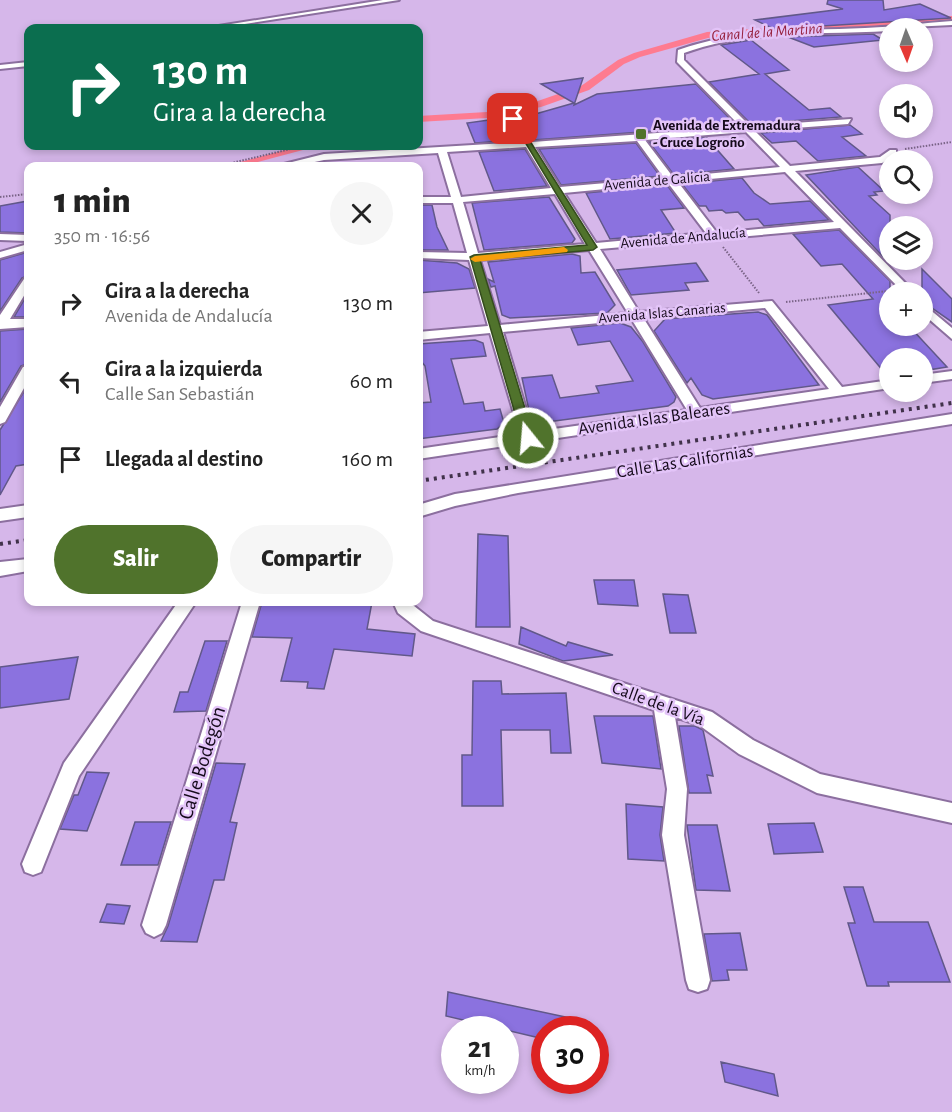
<!DOCTYPE html>
<html lang="es">
<meta charset="utf-8">
<style>
:root{--surface:#fff;--page:#f6f6f6;--text:#222;--muted:#767676;--accent:#50732c}
body{margin:0;font-family:"Alegreya Sans",sans-serif;background:var(--page);color:var(--text);height:100vh;display:flex;flex-direction:column;font-size:22px;white-space:nowrap}
*{box-sizing:border-box;margin:0}
p{font-size:20px;color:var(--muted)}
.icon{flex:none;width:33px;height:33px;fill:none;stroke:currentColor;stroke-width:2;stroke-linecap:round;stroke-linejoin:round}
.map{position:relative;flex:1;overflow:hidden}
.details{position:absolute;left:24px;top:162px;width:399px;height:444px;display:flex;flex-direction:column;background:var(--surface);border-radius:12px;box-shadow:0 3px 9px #0003}
.details>*{flex:none}
.guide{position:absolute;left:24px;top:24px;width:399px;height:126px;border-radius:12px;box-shadow:0 3px 9px #0003;background:#0b6e4f;color:#fff;overflow:hidden}
.needle{width:39px;rotate:178deg}
.fabs{position:absolute;left:879px;top:18px;display:grid;gap:12px}
.fabs a{display:grid;place-items:center;width:54px;height:54px;border-radius:50%;background:var(--surface);box-shadow:0 3px 9px #0003;font-size:30px}
.speed{position:absolute;left:441px;top:1016px;display:flex;gap:12px;font-size:30px;font-weight:700;text-align:center}
.speed>*{display:grid;place-content:center;width:78px;height:78px;border-radius:50%;background:var(--surface);box-shadow:0 3px 9px #0003;line-height:1}
.speed small{font-size:15px;font-weight:400}
.speed .limit{border:9px solid #d22;background:#fff;color:#111}
.pin{position:absolute;display:grid;place-items:center;width:51px;height:51px;color:#fff;margin:-26px;border-radius:12px;box-shadow:0 3px 9px #0006}
.me{position:absolute;width:66px;margin:-33px;rotate:343deg;stroke-linejoin:round;filter:drop-shadow(0 0 4px #0008)}
.turn{display:flex;align-items:center;gap:21px;height:126px;padding:0 30px;font-size:27px}
.turn .icon{width:78px;height:78px;stroke-width:2.5}
.turn b{display:block;font-size:42px;line-height:51px}
.round{display:grid;place-items:center;flex:none;width:63px;height:63px;border-radius:32px;background:var(--page)}
.overview{display:flex;align-items:center;justify-content:space-between;height:102px;padding:0 30px}
h1{font-size:36px;font-weight:800;line-height:45px}
.primary-button{display:flex;gap:12px;margin-top:auto;padding:12px 30px}
.primary-button a{flex:1;height:69px;border-radius:36px;background:var(--accent);color:#fff;font-size:24px;font-weight:800;line-height:69px;text-align:center}
.primary-button a+a{background:var(--page);color:var(--text)}
ul{padding:0;list-style:none}
li{display:flex;align-items:center;gap:18px;height:78px;padding:0 30px}
li div{flex:1}
li b{display:block;font-size:22px}
li em{font-style:normal}
.map>svg:first-child{display:block}
.lines{fill:none;stroke-linecap:round;stroke-linejoin:round}
.canal{fill:#fe7b90;fill-rule:evenodd}
.building{fill:#8b72df;stroke:#615889;stroke-width:1.5}
.street-casing{stroke:#8c6f9f;stroke-width:4}
.path{stroke:#7a6487;stroke-width:2;stroke-dasharray:1.5 1.5;stroke-linecap:butt}
.street{fill:#fff;fill-rule:evenodd}
.rail{stroke:#41324b;stroke-width:4;stroke-dasharray:3 5;stroke-linecap:butt}
.route{fill:#50732c;stroke:#344b1d;stroke-width:1.5}
.slow{fill:#f59e0b}
.poi-dot{fill:#50732c;stroke:#e3c4f8;stroke-width:2}
.labels{text-anchor:middle;dominant-baseline:central;stroke-width:5;stroke-linejoin:round;paint-order:stroke}
.far-poi-label{font-size:15px;font-weight:bold;fill:#150a1b;stroke:#e3c4f8;text-anchor:start}
.far-street-label{font-size:15px;fill:#150a1b;stroke:#e3c4f8}
.far-water-label{font-size:16px;font-style:italic;fill:#97223f;stroke:#e3c4f8}
.street-label{font-size:18px;fill:#150a1b;stroke:#e3c4f8}
.near-street-label{font-size:21px;fill:#150a1b;stroke:#e3c4f8}
</style>
<div class="map">
<svg width="952" height="1112" viewBox="0 0 952 1112">
<rect width="100%" height="100%" fill="#d6b7ea"/>
<g class="lines">
<path class="canal" d="M952 16V22L708 38 640 57 624 64 589 90 541 107 487 118 418 122V116L487 112 535 102 581 86 618 60 634 53 707 32Z
M300 146H318L243 166H225Z"/>
</g>
<path class="building" d="M828 0H883L884 10 920 4 951 18 774 29 755 20 843 9 827 4Z
M873 34 883 40 814 47 788 37Z
M751 40 789 70 765 74 809 110 830 108 841 117 751 124 709 82 759 74 721 45Z
M583 78 574 105 597 94 696 84 736 125 533 140 518 119 574 103 541 84Z
M489 120H500L502 124 508 122 519 140 475 143 467 123Z
M850 125 862 134 842 137 866 156 818 161 796 141 772 143 761 133Z
M706 137 734 169 674 175 649 142Z
M636 143 660 176 561 185 539 149Z
M525 149 547 186 494 191 479 152Z
M858 167 884 191 874 192 877 195 869 196 890 215V264L806 175Z
M742 178 754 193 770 204 810 201 829 220 764 226 758 219 745 220 738 212 726 213 722 210 709 211 706 206H699L682 184Z
M667 185 684 208 661 210 676 233 610 239 586 193Z
M549 197 575 239 572 243 484 250 472 203Z
M28 201V233L0 232V206Z
M418 205H432L437 227 448 250H418Z
M839 230 890 281V326H909L947 367 922 371V358H890L889 378 828 305 873 299 842 264 821 266 793 234Z
M28 252V276L22 278 0 311V260Z
M572 254 580 256 581 273 595 272 615 305 607 313 510 318 502 315 495 286 491 287 488 279 494 282 488 262Z
M418 260 457 263 469 269 475 288 418 293Z
M696 263 708 281 685 283 689 290 631 295 617 270Z
M922 269 952 299V322L922 301Z
M28 293V317H14Z
M758 312 767 315 819 385 713 399 702 395 691 378 687 383 654 331 665 319Z
M620 323 631 327 643 342 676 397 674 402 668 406 547 422 530 415 522 378 552 375 560 398 599 393 596 386 633 381 610 341 578 345 571 328Z
M28 329V364L21 366 0 402V331Z
M475 340 483 343 486 356 451 359 464 404 483 402 485 411 500 409 504 423 497 429 418 439V403L431 402 425 366 418 357V344Z
M28 385V464L16 466 0 495V430Z
M478 534 508 536 510 627H476Z
M594 580H634L638 606 598 604Z
M663 594 688 595 696 633H670Z
M262 602 347 604V602H372L367 629 415 634 412 656 334 649 324 689 307 688 308 682 281 681 292 638 252 637Z
M521 627 566 646 568 642 613 655 563 661 519 644Z
M205 641H227L206 711 174 712 180 692H188Z
M78 657 69 699 0 708V667Z
M473 681H501L502 694 566 693 571 753H551L550 730H501L503 806H462V755H472Z
M594 716H653L661 769 602 763Z
M679 726H695L703 730 713 776 707 775 711 793H689Z
M216 763 245 764 230 822 237 823 224 880H214L197 942 161 941 168 926Z
M87 772 109 773 87 831 60 829 74 795H78Z
M626 804 663 807 660 835 664 861 628 859Z
M135 822H171L158 865H121Z
M814 823 823 852 774 854 768 824Z
M687 825H717L730 891 696 890Z
M844 887H863L874 922H928L950 982H888L889 986H867L848 923H855Z
M107 904 130 906 124 924 100 922Z
M740 933 747 970H727L729 980 712 981 704 934Z
M448 992 589 1022 588 1029H544V1039L446 1016Z
M721 1062 774 1074 778 1096 725 1082Z"/>
<g class="lines">
<g class="street-casing">
<path id="street" d="M383 0H399L219 28H206Z
M952 21V25L890 28V31C821 35 750 29 684 53V60L750 126 851 119 848 124 755 131 790 166 880 157 890 150H896V154L882 163 795 171 914 292H903L840 228 600 249 639 312 772 301 842 387 890 380V388L418 459V449L520 434 490 333 418 340V332L488 326 469 260 418 258V252L467 253 453 203H418V197H451L438 153 324 160 296 166H283L284 164 324 154 523 142 509 119 513 116 532 142 741 127 677 62 678 50C739 28 802 31 865 28 894 27 923 23 952 21ZM746 132 780 167 673 177 645 140ZM637 141 664 178 560 187 535 147ZM526 147 551 188 461 197 447 152ZM785 172 834 222 717 233 678 182ZM668 183 706 233 596 243 564 193ZM555 194 585 244 478 253 463 202ZM589 250 628 313 500 325 480 260ZM765 308 829 389 700 408 644 319ZM632 320 687 410 533 432 503 332Z
M28 62V66L0 69V65Z
M0 234 28 235V241L0 240Z
M28 244V250L0 258V252Z
M28 278V289L10 319H28V327L0 329V315L24 279Z
M922 303 952 328V339L922 313Z
M28 366V381L5 422 0 424V407L23 367Z
M952 371V379L922 383V375Z
M952 414V424L518 493 455 506 418 517V505L455 494Z
M28 505V517L0 521V509Z
M28 559V571L0 576V562Z
M178 602H196L79 776 41 872 33 875 25 872 22 864 64 763Z
M242 602H260L166 925 162 933 154 937 146 933 142 925Z
M393 602H409L433 621 712 712 753 740 820 774 952 803V823L817 793 739 754 699 725 675 717 687 789 684 835 710 980 707 989 698 992 689 989 686 980 662 835 667 789 654 710 421 631 398 613Z"/>
</g>
<path class="path" d="M905 149 952 142
M219 166 303 146
M0 197 28 194
M723 247 759 293
M786 302 888 291"/>
<use href="#street" class="street"/>
<path class="rail" d="M418 481 952 403
M0 544 28 540"/>
</g>
<path class="route" d="M510 117 516 119 597 247 593 250 480 260 534 438 528 442 522 438 470 257 474 255 587 245Z"/>
<path class="slow" d="M564 247 568 250 567 252 475 262 470 259 475 256Z"/>
<rect class="poi-dot" x="635" y="128" width="12" height="12" rx="3"/>
<g class="labels">
<g class="far-poi-label">
<text x="653" y="125">Avenida de Extremadura<tspan x="653" dy="17">- Cruce Logroño</tspan></text>
</g>
<g class="far-street-label">
<text transform="translate(657 181) rotate(-5)">Avenida de Galicia</text>
<text transform="translate(683 238) rotate(-5)">Avenida de Andalucía</text>
<text transform="translate(662 313) rotate(-5)">Avenida Islas Canarias</text>
</g>
<g class="far-water-label">
<text transform="translate(767 32) rotate(-4)">Canal de la Martina</text>
</g>
<g class="street-label">
<text transform="translate(654 419) rotate(-8)">Avenida Islas Baleares</text>
<text transform="translate(685 462) rotate(-9)">Calle Las Californias</text>
<text transform="translate(658 704) rotate(20)">Calle de la Vía</text>
</g>
<g class="near-street-label">
<text transform="translate(202 763) rotate(-73)">Calle Bodegón</text>
</g>
</g>
</svg>
<div class="fabs">
<a><svg class="needle" viewBox="-14 -14 28 28"><path d="M0-13l5 13h-10z" fill="#e53935"/><path d="M0 13l5-13h-10z" fill="#767676"/></svg></a>
<a><svg class="icon" aria-label="sound" viewBox="0 0 24 24"><path d="M4 9h4l5-4v14l-5-4H4zM17 9q2 3 0 6"/></svg></a>
<a><svg class="icon" aria-label="search" viewBox="0 0 24 24"><circle cx="10" cy="10" r="6"/><path d="M15 15l6 6"/></svg></a>
<a><svg class="icon" aria-label="layers" viewBox="0 0 24 24"><path d="M12 4l9 5-9 5-9-5zM3 14l9 5 9-5"/></svg></a>
<a>+</a>
<a>−</a>
</div>
<div class="speed"><div>21<small>km/h</small></div><div class="limit">30</div></div>
<div class="pin" style="left:513px;top:119px;background:#d93025"><svg class="icon" aria-label="arrive" viewBox="0 0 24 24"><path d="M6 21V4h12l-3 4 3 4H6"/></svg></div>
<svg class="me" style="left:528px;top:438px" viewBox="-20 -20 40 40"><circle r="17" fill="#50732c" stroke="#fff" stroke-width="3"/><path d="M0-11L8 9 0 5-8 9z" fill="#fff"/></svg>
<div class="guide">
<div class="turn"><svg class="icon" aria-label="right" viewBox="0 0 24 24"><path d="M7 20v-9h11M14 6l5 5-5 5"/></svg><div><b>130 m</b>Gira a la derecha</div></div>
</div>
<section class="details">
<div class="overview"><div><h1>1 min</h1><p>350 m · 16:56</p></div><a class="round"><svg class="icon" aria-label="close" viewBox="0 0 24 24"><path d="M6 6l12 12M18 6L6 18"/></svg></a></div>
<ul>
<li><svg class="icon" aria-label="right" viewBox="0 0 24 24"><path d="M7 20v-9h11M14 6l5 5-5 5"/></svg><div><b>Gira a la derecha</b><p>Avenida de Andalucía</p></div><em>130 m</em></li>
<li><svg class="icon" aria-label="left" viewBox="0 0 24 24"><path d="M17 20v-9H6M10 6l-5 5 5 5"/></svg><div><b>Gira a la izquierda</b><p>Calle San Sebastián</p></div><em>60 m</em></li>
<li><svg class="icon" aria-label="arrive" viewBox="0 0 24 24"><path d="M6 21V4h12l-3 4 3 4H6"/></svg><div><b>Llegada al destino</b></div><em>160 m</em></li>
</ul>
<div class="primary-button"><a>Salir</a><a>Compartir</a></div>
</section>
</div>
